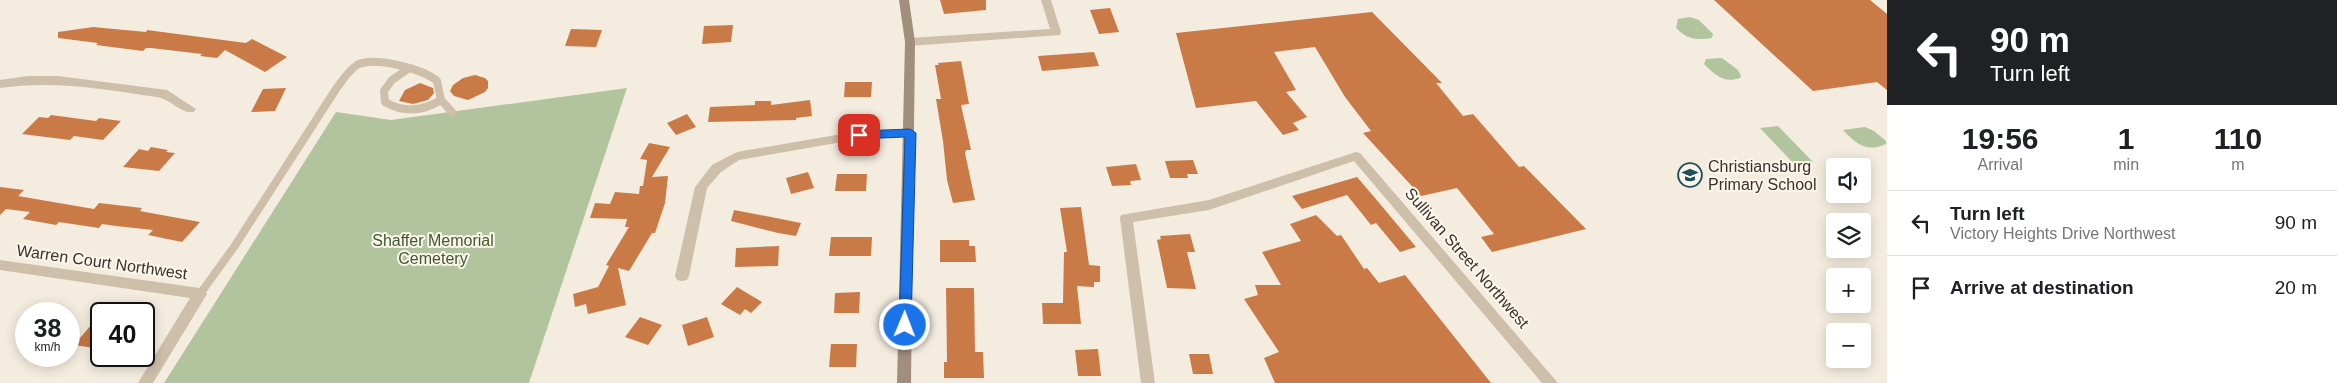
<!DOCTYPE html>
<meta charset="utf-8">
<style>
:root{--surface:#fff;--page:#f2f2f2;--text:#202124;--muted:#757577;--line:#e0e0e0}
body{margin:0;font-family:Helvetica,sans-serif;background:var(--page);color:var(--text);height:100vh;display:flex;flex-direction:column;font-size:19px;white-space:nowrap}
*{box-sizing:border-box;margin:0}
p{font-size:16px;color:var(--muted)}
.icon{flex:none;width:28px;height:28px;fill:none;stroke:currentColor;stroke-width:2;stroke-linecap:round;stroke-linejoin:round}
.map{position:relative;flex:1;overflow:hidden}
.drawer{display:flex;flex-direction:column;background:var(--surface);width:450px}
.drawer>*{flex:none}
.top-card{background:#202124;color:#fff;overflow:hidden}
.fabs{position:absolute;left:1826px;top:158px;display:grid;gap:10px}
.fabs a{display:grid;place-items:center;width:45px;height:45px;border-radius:5px;background:var(--surface);box-shadow:0 2px 12px #0003;font-size:25px}
.speed{position:absolute;left:15px;top:302px;display:flex;gap:10px;font-size:25px;font-weight:700;text-align:center}
.speed>*{display:grid;place-content:center;width:65px;height:65px;border-radius:50%;background:var(--surface);box-shadow:0 2px 12px #0003;line-height:1}
.speed small{font-size:12px;font-weight:400}
.speed .limit{border:2px solid #111;border-radius:8px;background:#fff;color:#111}
.pin{position:absolute;display:grid;place-items:center;width:42px;height:42px;color:#fff;margin:-21px;border-radius:10px;box-shadow:0 2px 8px #0006}
.me{position:absolute;width:55px;margin:-28px;rotate:1deg;stroke-linejoin:round;filter:drop-shadow(0 0 4px #0008)}
.turn{display:flex;align-items:center;gap:18px;height:105px;padding:0 20px;font-size:22px}
.turn .icon{width:65px;height:65px;stroke-width:2.5}
.turn b{display:block;font-size:35px;line-height:42px}
.eta{display:flex;justify-content:space-evenly;align-items:center;height:85px;text-align:center}
.eta b{font-size:30px;font-weight:800;line-height:35px}
ul{padding:0;list-style:none}
li{display:flex;align-items:center;gap:15px;height:65px;padding:0 20px;border-top:1px solid var(--line)}
li div{flex:1}
li b{display:block;font-size:19px}
li em{font-style:normal}
main{display:flex;flex:1;min-height:0}
.map>svg:first-child{display:block}
.green{fill:#b1c49e}
.building{fill:#ca7a47}
.lines{fill:none;stroke-linecap:round;stroke-linejoin:round}
.lane{stroke:#cdbfaa;stroke-width:8}
.street{fill:#cdbfaa;fill-rule:evenodd}
.secondary{fill:#a18e7b;fill-rule:evenodd}
.route{fill:#1a73e8;stroke:#114b97}
.labels{text-anchor:middle;dominant-baseline:central;stroke-width:4;stroke-linejoin:round;paint-order:stroke}
.poi-label{font-size:16px;fill:#3a312a;stroke:#fbf6ec;text-anchor:start}
.park-label{font-size:16px;fill:#42592c;stroke:#fbf6ec}
.street-label{font-size:16px;fill:#3a312a;stroke:#fbf6ec}
</style>
<main>
<div class="map">
<svg width="1887" height="383" viewBox="0 0 1887 383">
<rect width="100%" height="100%" fill="#f4eddf"/>
<path class="green" d="M1690 17 1699 20 1713 34 1712 38C1696 40 1688 40 1676 28L1678 19Z
M1722 58 1738 70 1741 76 1740 78C1724 84 1714 74 1704 64L1706 59Z
M627 88 529 383H164L336 112 391 120Z
M1778 126 1813 162 1795 165 1760 128Z
M1865 127 1874 131 1886 141V144C1867 153 1856 144 1843 130Z"/>
<path class="building" d="M940 0H986V10L944 14Z
M1714 0H1870L1887 14V90L1877 82 1813 91Z
M1110 8 1119 32 1099 34 1090 10Z
M1372 12 1442 83H1436L1463 116 1473 114 1519 167 1524 166 1586 229 1492 252 1481 237 1494 234 1457 188 1421 196 1363 133 1371 131 1345 97 1315 47 1274 52 1296 90 1286 92 1307 117 1293 123 1299 130 1283 135 1256 101 1196 108 1176 33Z
M733 25 731 42 702 44 704 26Z
M93 27 146 32 147 30 246 43 252 39 287 57 265 72 225 50 217 58 200 56 202 54 151 48H146L143 51 96 45 98 43 58 38V32Z
M571 29 602 30 596 47 565 46Z
M1094 52 1099 66 1042 71 1038 56Z
M961 61 969 104 961 105 971 150H966L965 153 975 200 953 203 947 180 943 141 936 99H941L935 65H939L938 63Z
M475 75 485 78 488 81V88L485 92 468 100 454 96 450 91 453 85 463 78Z
M845 82H872L871 97H844Z
M420 83 433 88 434 93 428 100 413 104 399 101 405 90Z
M286 88 275 111 251 112 263 89Z
M810 100 812 116 796 118V120L708 122 710 107 755 105V101H771V105Z
M687 114 696 127 676 135 667 123Z
M51 115 96 121 99 118 121 121 103 140 74 136 70 140 22 134 39 117 48 118Z
M649 143 670 147 652 177 668 176 665 203 655 233H652L629 271 618 268 626 305 588 314 586 304 575 307 573 294 598 287 609 266 606 265 629 227H625L627 219 590 218 595 203 610 204 615 192 639 194 640 186H643L647 160 640 159Z
M151 147 168 150 166 152 175 153 159 171 123 167 139 149 148 151Z
M1193 160 1198 174H1187L1188 178H1170L1165 161Z
M1136 164 1141 180 1130 181 1131 185 1112 186 1106 167Z
M808 172 814 188 791 194 786 178Z
M837 174H867L866 191H835Z
M1357 177 1375 198 1416 247 1400 252 1376 223 1371 225 1347 195 1302 209 1292 196Z
M0 187 24 190 18 196 94 209 99 203 142 208 140 211 200 222 182 242 148 235 153 230 116 226 102 224 99 228 59 222 56 225 23 219 30 212 6 209 0 215Z
M1081 207 1089 265 1100 266V282H1094V287L1077 286 1081 324H1043L1042 303H1063L1064 252H1067L1060 208Z
M734 210 781 219 801 223 796 236 778 233 731 221Z
M1316 215 1337 236 1341 235 1364 269 1367 268 1379 283 1405 275 1491 383H1275L1264 358 1279 352 1244 299 1258 295 1255 285H1281L1262 252 1301 241 1290 224Z
M1190 234 1195 252H1187L1196 289 1167 288 1157 240 1161 239 1160 236Z
M831 237H872L871 256H829Z
M940 240H969V246H975L976 262H940Z
M779 246 778 266 735 267 736 248Z
M737 287 762 302 751 313 745 309 740 315 721 304Z
M946 288H974L975 352H983L984 378H944V362H947Z
M860 292 859 313H834L835 293Z
M640 317 662 325 648 345 625 337Z
M707 317 714 337 688 346 682 325Z
M92 324 101 325V349L74 345Z
M831 344H857L856 367H829Z
M1098 349 1101 376H1078L1075 350Z
M1189 354H1209L1213 374H1193Z"/>
<g class="lines">
<path class="lane" d="M408 69 392 80 384 91 385 102C404 113 422 112 441 100
M200 294 234 247 336 89C342 81 348 71 357 65 374 56 424 69 437 81L441 100 452 112"/>
<path class="street" d="M1041 0H1051L1061 32 1060 35 910 46 905 42 910 38 1050 29Z
M28 76H58L167 90 196 109 194 112C182 115 169 98 157 97 104 89 53 80 0 88V80Z
M910 129 916 133 914 136 859 139 739 160 721 172 707 188 689 276 687 280 682 281 677 280 675 276 695 187 712 165 737 152 859 131Z
M1356 152 1360 153 1558 383H1542L1354 161 1209 210 1133 222 1155 383H1141L1120 218 1121 215 1209 200Z
M0 260 200 288 205 290 207 294 153 383H138L190 298 0 270Z"/>
<path class="secondary" d="M899 0H909L915 42 911 383H897L905 42Z"/>
</g>
<path class="route" d="M910 129 916 133 911 325 909 329H901L899 325 905 137 859 139 854 135 859 131Z"/>
<defs>
<g id="school-ring" transform="scale(1.25)"><circle r="9.5" fill="#fbf6ec" stroke="#1d4f5d" stroke-width="1.5"/><path d="M0-5L7-2L0 1L-7-2ZM-4 1L0 2.5L4 1V4Q0 6-4 4Z" fill="#1d4f5d"/></g>
</defs>
<g fill-rule="evenodd">
<use href="#school-ring" x="1690" y="175"/>
</g>
<g class="labels">
<g class="poi-label">
<text x="1708" y="166">Christiansburg<tspan x="1708" dy="18">Primary School</tspan></text>
</g>
<g class="park-label">
<text x="433" y="240">Shaffer Memorial<tspan x="433" dy="18">Cemetery</tspan></text>
</g>
<g class="street-label">
<text transform="translate(1467 258) rotate(49)">Sullivan Street Northwest</text>
<text transform="translate(102 262) rotate(8)">Warren Court Northwest</text>
</g>
</g>
</svg>
<div class="fabs">
<a><svg class="icon" aria-label="sound" viewBox="0 0 24 24"><path d="M4 9h4l5-4v14l-5-4H4zM17 9q2 3 0 6"/></svg></a>
<a><svg class="icon" aria-label="layers" viewBox="0 0 24 24"><path d="M12 4l9 5-9 5-9-5zM3 14l9 5 9-5"/></svg></a>
<a>+</a>
<a>−</a>
</div>
<div class="speed"><div>38<small>km/h</small></div><div class="limit">40</div></div>
<div class="pin" style="left:859px;top:135px;background:#d93025"><svg class="icon" aria-label="arrive" viewBox="0 0 24 24"><path d="M6 21V4h12l-3 4 3 4H6"/></svg></div>
<svg class="me" style="left:905px;top:325px" viewBox="-20 -20 40 40"><circle r="17" fill="#1a73e8" stroke="#fff" stroke-width="3"/><path d="M0-11L8 9 0 5-8 9z" fill="#fff"/></svg>
</div>
<section class="drawer">
<div class="top-card">
<div class="turn"><svg class="icon" aria-label="left" viewBox="0 0 24 24"><path d="M17 20v-9H6M10 6l-5 5 5 5"/></svg><div><b>90 m</b>Turn left</div></div>
</div>
<div class="eta">
<div><b>19:56</b><p>Arrival</p></div>
<div><b>1</b><p>min</p></div>
<div><b>110</b><p>m</p></div>
</div>
<ul>
<li><svg class="icon" aria-label="left" viewBox="0 0 24 24"><path d="M17 20v-9H6M10 6l-5 5 5 5"/></svg><div><b>Turn left</b><p>Victory Heights Drive Northwest</p></div><em>90 m</em></li>
<li><svg class="icon" aria-label="arrive" viewBox="0 0 24 24"><path d="M6 21V4h12l-3 4 3 4H6"/></svg><div><b>Arrive at destination</b></div><em>20 m</em></li>
</ul>
</section>
</main>
